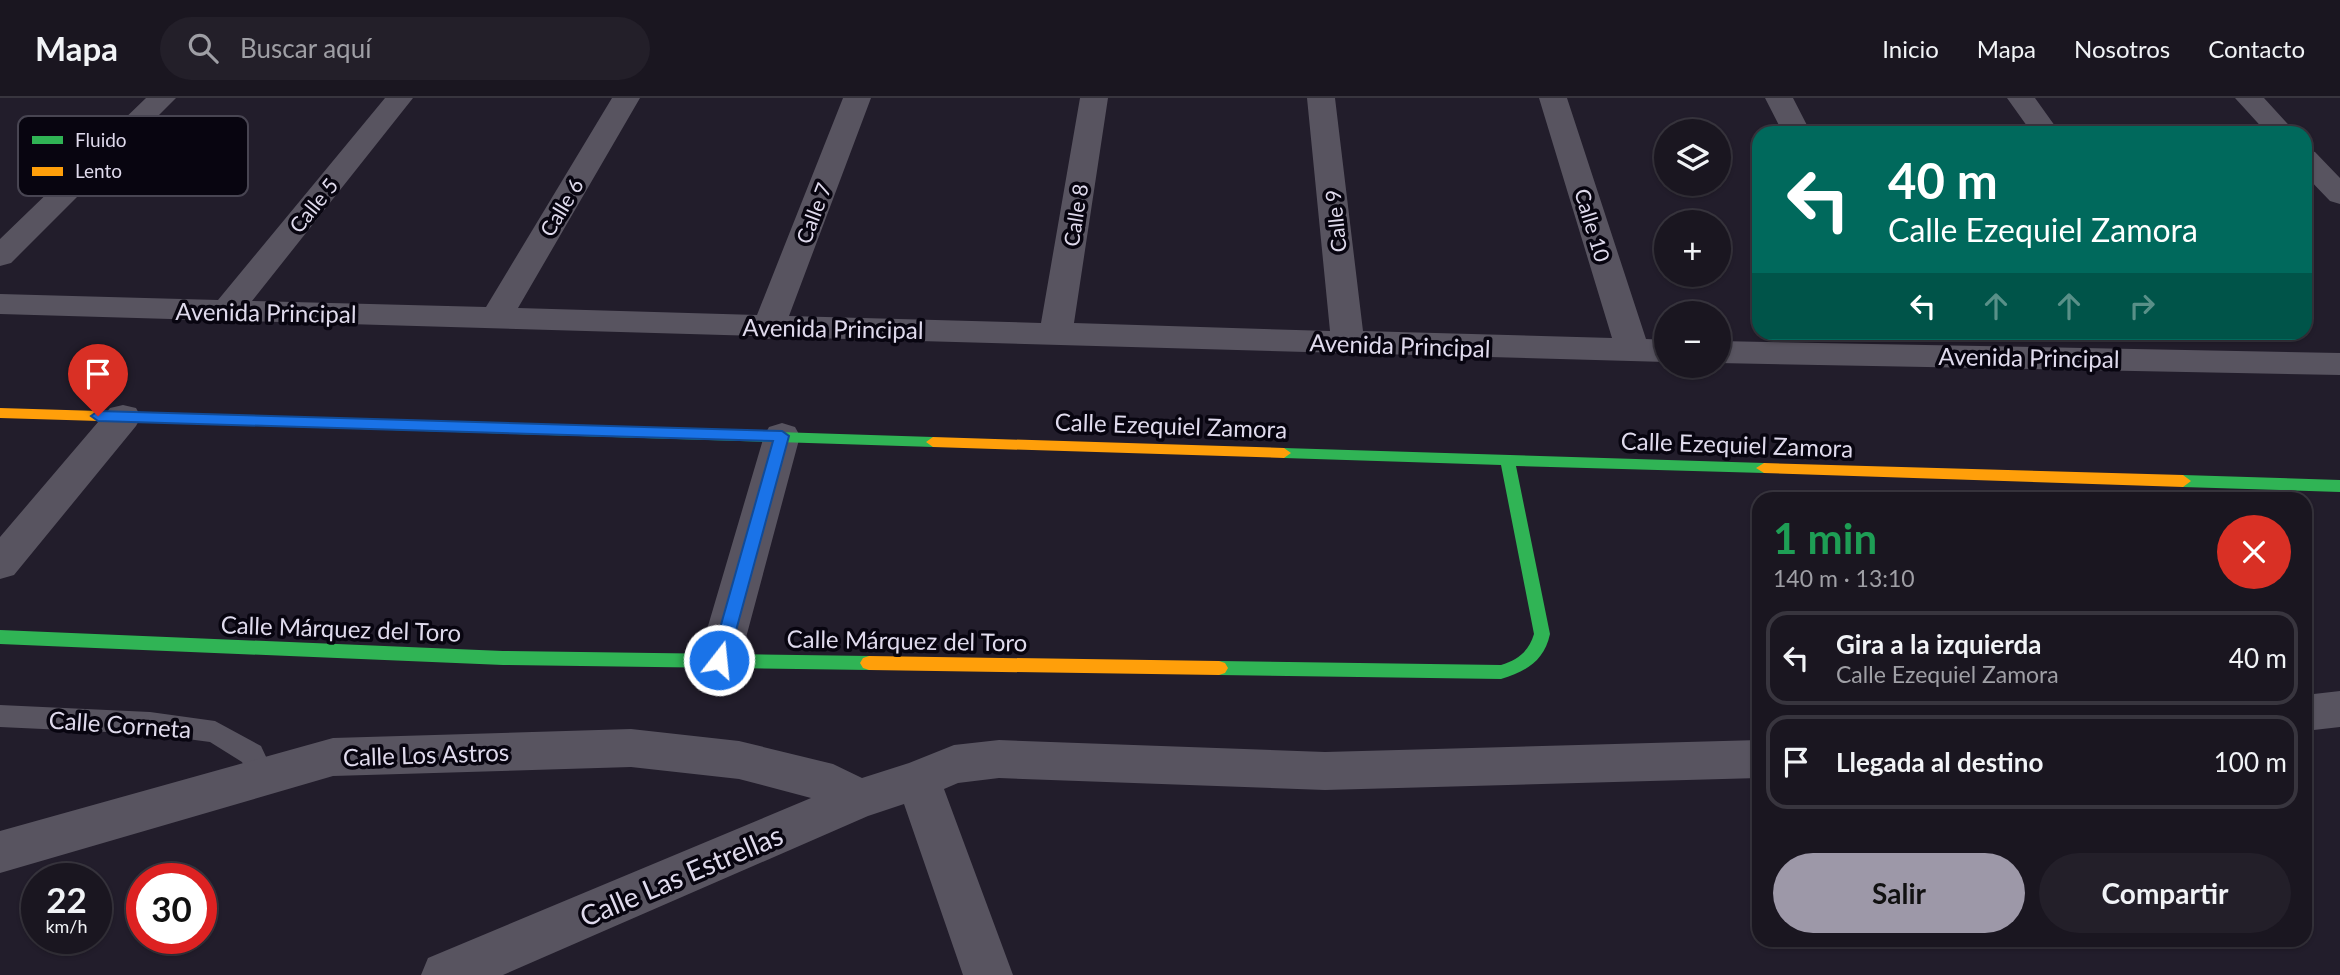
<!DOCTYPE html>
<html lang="es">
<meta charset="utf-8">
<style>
:root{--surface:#1a1620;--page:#231f29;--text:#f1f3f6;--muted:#9f9fa5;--line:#38353e;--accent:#9d98a8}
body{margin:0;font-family:Lato,sans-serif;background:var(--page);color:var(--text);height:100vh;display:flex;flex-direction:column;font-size:26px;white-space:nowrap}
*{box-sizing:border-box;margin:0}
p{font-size:23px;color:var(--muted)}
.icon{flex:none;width:38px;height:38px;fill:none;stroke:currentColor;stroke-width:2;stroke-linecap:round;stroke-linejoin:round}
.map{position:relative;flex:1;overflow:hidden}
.details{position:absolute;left:1752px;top:394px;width:560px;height:455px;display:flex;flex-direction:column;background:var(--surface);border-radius:21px;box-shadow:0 2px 5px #0004,0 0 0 2px var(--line)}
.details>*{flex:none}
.top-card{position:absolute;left:1752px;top:28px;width:560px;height:214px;border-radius:21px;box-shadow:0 2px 5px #0004,0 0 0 2px var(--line);background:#00695c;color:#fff;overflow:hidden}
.fabs{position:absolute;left:1654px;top:21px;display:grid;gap:14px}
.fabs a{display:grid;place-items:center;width:77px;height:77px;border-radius:50%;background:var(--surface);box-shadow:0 2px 5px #0004,0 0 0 2px var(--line);font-size:35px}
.speed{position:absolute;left:21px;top:765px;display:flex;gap:14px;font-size:35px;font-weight:700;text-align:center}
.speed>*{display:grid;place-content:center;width:91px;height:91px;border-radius:50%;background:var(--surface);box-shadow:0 2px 5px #0004,0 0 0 2px var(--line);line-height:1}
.speed small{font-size:18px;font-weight:400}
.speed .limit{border:10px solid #d22;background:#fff;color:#111}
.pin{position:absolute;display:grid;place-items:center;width:60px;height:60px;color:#fff;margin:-72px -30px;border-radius:50% 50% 50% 0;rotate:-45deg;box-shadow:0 0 7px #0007}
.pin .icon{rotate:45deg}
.me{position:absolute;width:77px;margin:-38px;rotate:16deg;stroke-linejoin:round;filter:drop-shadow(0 0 5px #0008)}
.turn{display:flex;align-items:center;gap:24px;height:147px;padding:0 21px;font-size:32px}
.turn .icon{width:91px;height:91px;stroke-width:2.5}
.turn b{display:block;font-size:49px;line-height:60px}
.lanes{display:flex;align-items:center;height:66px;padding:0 21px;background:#0003;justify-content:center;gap:35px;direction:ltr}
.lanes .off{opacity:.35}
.round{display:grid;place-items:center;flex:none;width:74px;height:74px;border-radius:37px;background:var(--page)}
.headline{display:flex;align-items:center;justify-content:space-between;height:119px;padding:0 21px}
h1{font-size:42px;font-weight:700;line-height:52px;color:#1e9e55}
.action{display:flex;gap:14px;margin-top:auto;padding:14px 21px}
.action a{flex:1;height:80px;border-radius:42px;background:var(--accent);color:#111;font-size:28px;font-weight:700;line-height:80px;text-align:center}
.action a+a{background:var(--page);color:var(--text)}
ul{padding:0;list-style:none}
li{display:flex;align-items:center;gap:21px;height:94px;margin:0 14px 10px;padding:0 7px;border:4px solid var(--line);border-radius:21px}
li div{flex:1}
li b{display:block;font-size:26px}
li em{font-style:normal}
header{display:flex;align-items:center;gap:42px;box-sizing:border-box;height:98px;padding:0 35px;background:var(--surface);border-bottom:2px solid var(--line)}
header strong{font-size:33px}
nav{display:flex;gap:38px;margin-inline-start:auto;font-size:24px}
.search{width:490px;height:63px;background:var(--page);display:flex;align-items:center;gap:18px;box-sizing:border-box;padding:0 24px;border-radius:38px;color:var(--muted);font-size:26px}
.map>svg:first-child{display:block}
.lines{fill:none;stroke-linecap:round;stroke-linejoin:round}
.lane{fill:#585460;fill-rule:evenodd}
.street{fill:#585460;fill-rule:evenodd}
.fast{fill:#30b455;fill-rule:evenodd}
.slow{fill:#ff9f0a;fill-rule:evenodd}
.route{fill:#1a73e8;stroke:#114b97;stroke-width:2}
.labels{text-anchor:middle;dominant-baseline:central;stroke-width:7;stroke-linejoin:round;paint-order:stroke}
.far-street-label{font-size:21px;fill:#dfdaec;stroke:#080510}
.street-label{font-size:24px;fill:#dfdaec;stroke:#080510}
.near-street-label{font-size:28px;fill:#dfdaec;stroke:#080510}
.key{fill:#080510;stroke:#484552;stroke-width:2}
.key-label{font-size:19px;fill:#dfdaec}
</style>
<header>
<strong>Mapa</strong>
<div class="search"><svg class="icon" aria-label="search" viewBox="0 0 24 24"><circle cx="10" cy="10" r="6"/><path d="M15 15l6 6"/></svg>Buscar aquí</div>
<nav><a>Inicio</a><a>Mapa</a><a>Nosotros</a><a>Contacto</a></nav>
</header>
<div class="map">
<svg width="2340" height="877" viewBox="0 0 2340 877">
<rect width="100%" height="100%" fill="#221d2b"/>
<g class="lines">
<path class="lane" d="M0 607 150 614 215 623 261 648 275 678 271 686 262 690 253 686 242 664 210 644 150 636 0 629Z"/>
<path class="street" d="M146 0H176L11 165 0 168V141Z
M385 0H413L252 203 486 209 612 0H640L518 210 757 217 843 0H871L789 218 1041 225 1080 0H1108L1074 225 1330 233 1307 0H1335L1363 233 1612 240 1539 0H1567L1646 241 1666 242V264L776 239 768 241 758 238 0 216V196L218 202Z
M1765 0H1793L1811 35H1783Z
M2007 0H2035L2060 35H2032Z
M2235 0H2264L2296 35H2267Z
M2305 51 2315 54 2340 80V106L2330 103 2305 77Z
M1718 243 2340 255V277L1718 265Z
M123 307 136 310 141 319 136 328 14 477 0 481V439L110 310Z
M782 325 795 329 800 338 740 562 734 574 719 579 704 574 698 562 764 338 769 329Z
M2340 593V629L2305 633V597Z
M631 631 739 643 833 666 862 680 909 665 954 647 999 642 1325 654 1759 642V680L1325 692 999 680 958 685 944 691 1013 877H963L904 706 868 718 503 877H421L428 860 811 700 739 681 631 669 333 678 0 775V733L333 640Z"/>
<path class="fast" d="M361 321 933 339 940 344 933 349 361 331 354 326Z
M1284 350 1764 365 1772 370 1764 375 1516 368 1550 536C1544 563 1527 573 1501 581L1219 577 1213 575 1210 570 1213 565 1219 563 1501 567C1518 562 1529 553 1534 536L1501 367 1284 360 1277 355Z
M2183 377 2340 382V394L2183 389 2175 383Z
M0 532 503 553 869 558 875 560 878 565 875 570 869 572 503 567 0 546Z"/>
<path class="slow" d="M0 310 361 321 368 326 361 331 0 320Z
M933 339 1284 350 1291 355 1284 360 933 349 926 344Z
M1764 365 2183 377 2191 383 2183 389 1764 375 1756 370Z
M869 558 1219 563 1225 565 1228 570 1225 575 1219 577 869 572 863 570 860 565 863 560Z"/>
</g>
<path class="route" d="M98 313 782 333 789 338 728 562 725 567H713L711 562 773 343 98 323 91 318Z"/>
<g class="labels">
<g class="far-street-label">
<text transform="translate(313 107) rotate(-51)">Calle 5</text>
<text transform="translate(561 109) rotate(-59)">Calle 6</text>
<text transform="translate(813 115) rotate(-69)">Calle 7</text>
<text transform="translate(1075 117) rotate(-81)">Calle 8</text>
<text transform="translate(1335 123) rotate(-96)">Calle 9</text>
<text transform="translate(1593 127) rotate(73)">Calle 10</text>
</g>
<g class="street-label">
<text transform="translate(266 214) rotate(1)">Avenida Principal</text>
<text transform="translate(833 230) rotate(1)">Avenida Principal</text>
<text transform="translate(1400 247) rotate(2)">Avenida Principal</text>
<text transform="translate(2029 259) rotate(1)">Avenida Principal</text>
<text transform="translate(1171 327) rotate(2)">Calle Ezequiel Zamora</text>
<text transform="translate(1737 346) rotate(2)">Calle Ezequiel Zamora</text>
<text transform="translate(341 530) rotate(2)">Calle Márquez del Toro</text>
<text transform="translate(907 542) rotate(1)">Calle Márquez del Toro</text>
<text transform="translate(120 626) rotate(4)">Calle Corneta</text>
<text transform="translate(426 656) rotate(-2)">Calle Los Astros</text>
</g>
<g class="near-street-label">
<text transform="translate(681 777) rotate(-23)">Calle Las Estrellas</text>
</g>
</g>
<rect x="18" y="18" width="230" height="80" rx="10" class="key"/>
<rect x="32" y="38" width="31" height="8" fill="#30b455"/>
<rect x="32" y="69" width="31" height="9" fill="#ff9f0a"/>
<g class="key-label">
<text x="75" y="49">Fluido</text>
<text x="75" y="80">Lento</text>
</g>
</svg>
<div class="fabs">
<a><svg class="icon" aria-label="layers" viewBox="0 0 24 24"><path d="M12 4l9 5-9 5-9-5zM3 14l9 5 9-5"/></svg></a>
<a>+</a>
<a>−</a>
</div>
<div class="speed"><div>22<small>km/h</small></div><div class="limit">30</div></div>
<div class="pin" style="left:98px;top:318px;background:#d93025"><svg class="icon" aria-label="arrive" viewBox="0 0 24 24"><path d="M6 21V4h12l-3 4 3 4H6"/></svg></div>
<svg class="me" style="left:719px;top:562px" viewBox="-20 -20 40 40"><circle r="17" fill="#1a73e8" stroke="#fff" stroke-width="3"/><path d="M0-11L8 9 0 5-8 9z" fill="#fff"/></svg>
<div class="top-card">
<div class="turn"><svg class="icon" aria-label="left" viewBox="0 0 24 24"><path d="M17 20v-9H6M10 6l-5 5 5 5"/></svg><div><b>40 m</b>Calle Ezequiel Zamora</div></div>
<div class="lanes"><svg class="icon" aria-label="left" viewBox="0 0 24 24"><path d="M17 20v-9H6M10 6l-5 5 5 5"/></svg><svg class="icon off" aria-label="ahead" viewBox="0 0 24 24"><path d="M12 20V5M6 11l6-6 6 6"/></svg><svg class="icon off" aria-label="ahead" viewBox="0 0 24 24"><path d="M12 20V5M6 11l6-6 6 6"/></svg><svg class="icon off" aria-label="right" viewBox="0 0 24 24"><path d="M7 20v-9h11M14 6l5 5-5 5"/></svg></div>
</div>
<section class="details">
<div class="headline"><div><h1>1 min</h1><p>140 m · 13:10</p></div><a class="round" style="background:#d93025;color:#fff"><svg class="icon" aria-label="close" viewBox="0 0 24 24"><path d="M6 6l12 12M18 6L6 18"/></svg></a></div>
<ul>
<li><svg class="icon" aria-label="left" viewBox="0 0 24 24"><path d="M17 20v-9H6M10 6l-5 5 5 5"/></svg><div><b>Gira a la izquierda</b><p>Calle Ezequiel Zamora</p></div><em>40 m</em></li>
<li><svg class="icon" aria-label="arrive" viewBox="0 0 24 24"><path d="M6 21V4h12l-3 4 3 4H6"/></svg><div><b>Llegada al destino</b></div><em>100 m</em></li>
</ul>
<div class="action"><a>Salir</a><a>Compartir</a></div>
</section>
</div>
